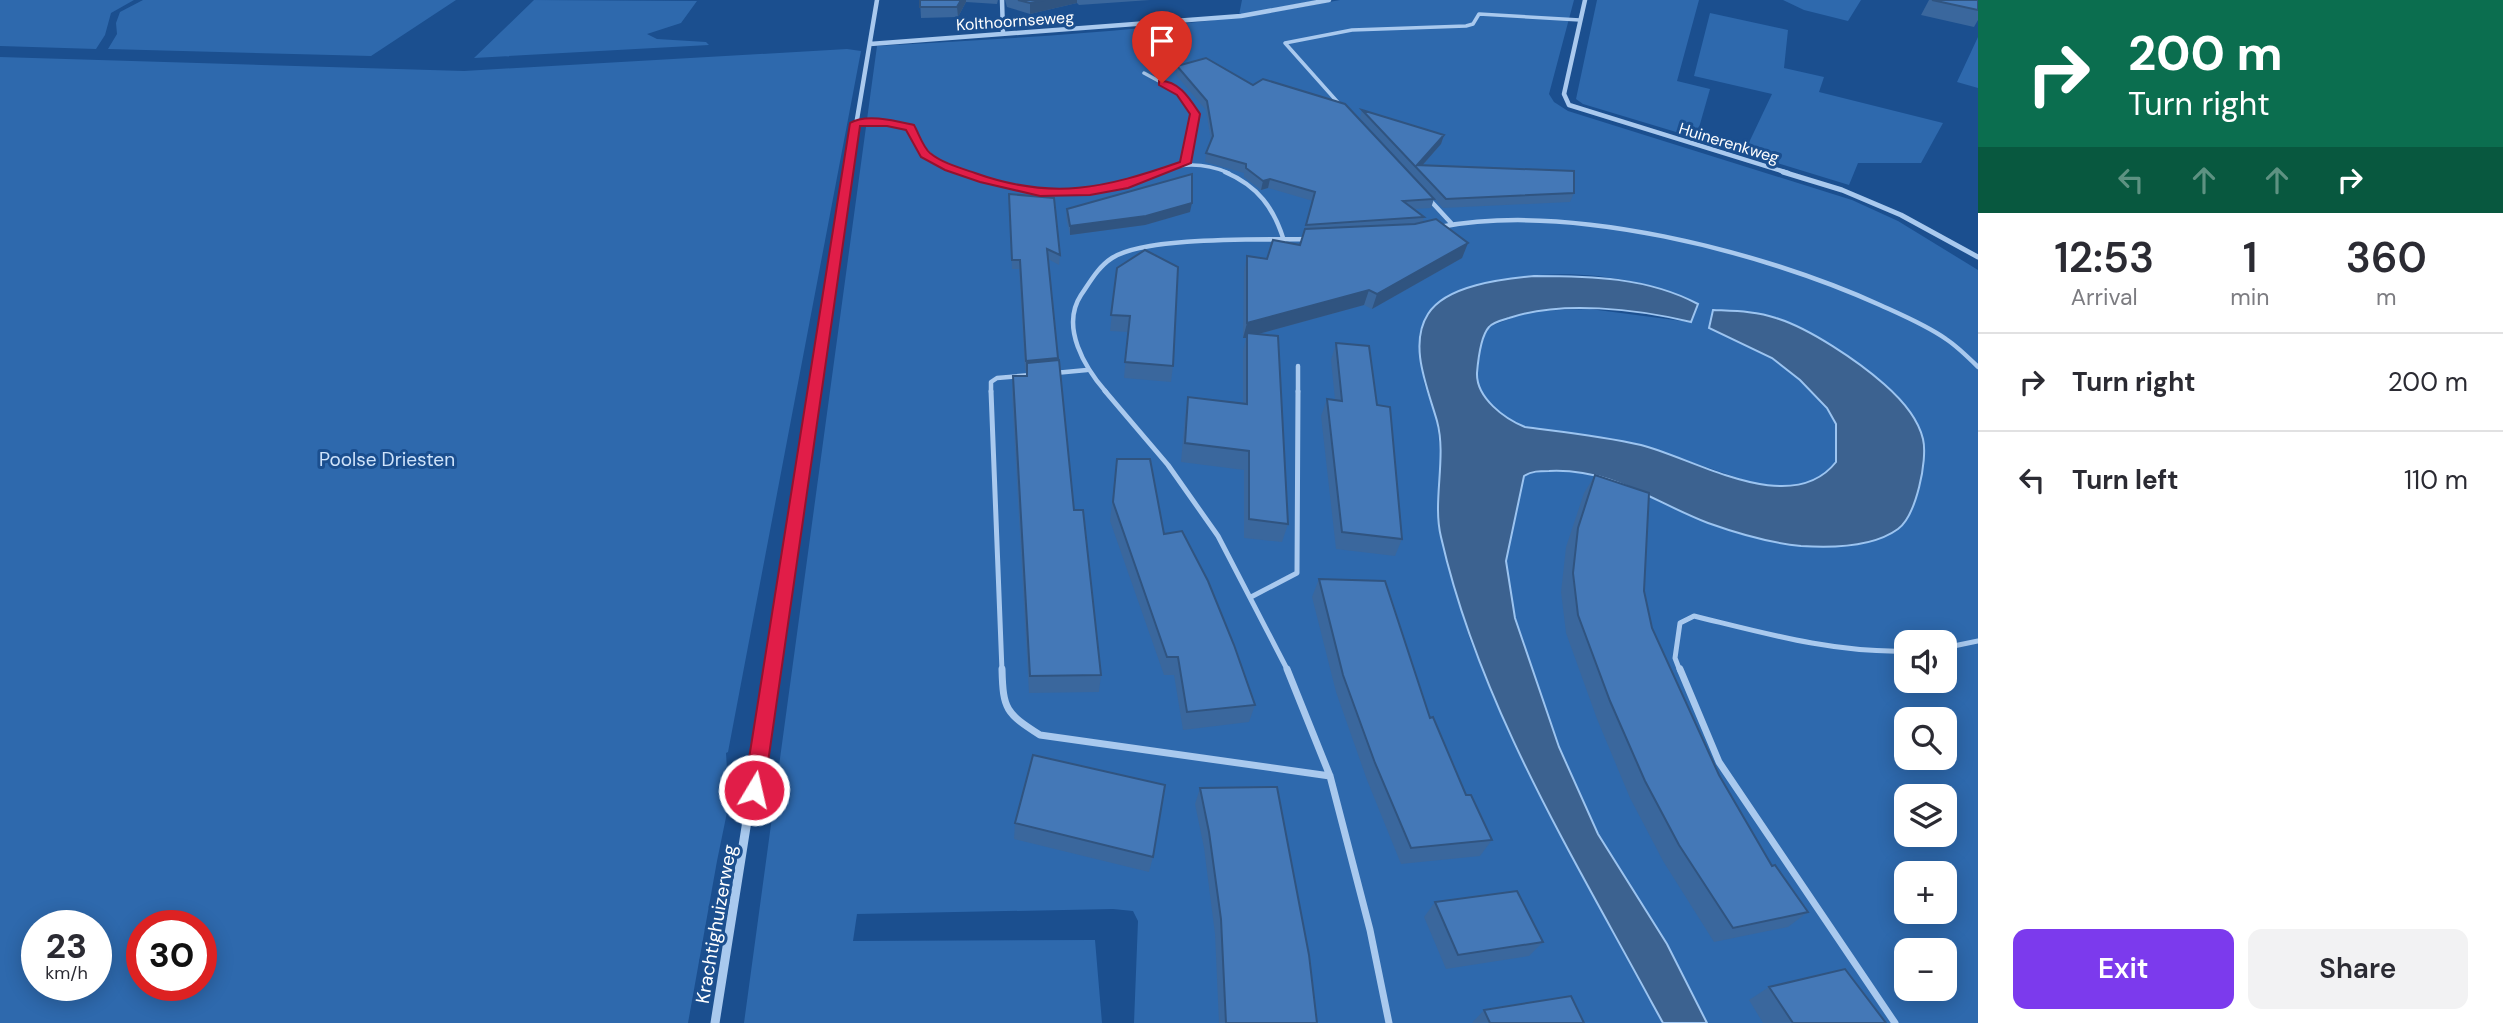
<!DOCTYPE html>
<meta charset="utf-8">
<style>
:root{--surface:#fff;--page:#f2f2f3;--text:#2b2b33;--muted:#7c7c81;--line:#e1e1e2;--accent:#7c3aed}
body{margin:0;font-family:"DM Sans",sans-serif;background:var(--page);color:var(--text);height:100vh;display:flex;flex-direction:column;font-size:26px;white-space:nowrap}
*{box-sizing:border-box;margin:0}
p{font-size:23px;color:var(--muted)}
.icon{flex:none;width:38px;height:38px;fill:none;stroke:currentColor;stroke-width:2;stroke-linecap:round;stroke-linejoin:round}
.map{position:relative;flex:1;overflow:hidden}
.sheet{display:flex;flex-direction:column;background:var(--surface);width:525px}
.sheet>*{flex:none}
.guide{background:#0b6e4f;color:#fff;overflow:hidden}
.tools{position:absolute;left:1894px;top:630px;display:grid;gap:14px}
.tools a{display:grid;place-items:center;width:63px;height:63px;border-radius:14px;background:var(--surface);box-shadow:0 4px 18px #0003;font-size:35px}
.speed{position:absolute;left:21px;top:910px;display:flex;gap:14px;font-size:35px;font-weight:700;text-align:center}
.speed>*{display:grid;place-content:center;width:91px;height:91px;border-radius:50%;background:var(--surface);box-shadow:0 4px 18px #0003;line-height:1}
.speed small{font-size:18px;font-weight:400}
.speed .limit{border:10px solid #d22;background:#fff;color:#111}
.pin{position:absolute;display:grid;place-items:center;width:60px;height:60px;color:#fff;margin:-72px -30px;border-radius:50% 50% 50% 0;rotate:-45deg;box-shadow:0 0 7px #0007}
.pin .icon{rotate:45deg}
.me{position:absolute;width:77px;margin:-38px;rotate:9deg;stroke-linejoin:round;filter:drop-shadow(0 0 5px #0008)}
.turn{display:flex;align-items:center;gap:24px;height:147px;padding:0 35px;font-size:32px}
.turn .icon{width:91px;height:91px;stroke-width:2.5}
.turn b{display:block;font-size:49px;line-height:60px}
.lanes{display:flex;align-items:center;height:66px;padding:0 35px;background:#0003;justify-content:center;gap:35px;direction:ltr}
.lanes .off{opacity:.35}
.eta{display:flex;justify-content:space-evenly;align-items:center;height:119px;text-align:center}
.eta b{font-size:42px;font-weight:600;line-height:49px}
.button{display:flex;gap:14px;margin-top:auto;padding:14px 35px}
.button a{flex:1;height:80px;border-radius:14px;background:var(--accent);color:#fff;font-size:28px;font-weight:600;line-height:80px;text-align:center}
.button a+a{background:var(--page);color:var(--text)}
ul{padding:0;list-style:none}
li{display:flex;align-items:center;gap:21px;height:98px;padding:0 35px;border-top:2px solid var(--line)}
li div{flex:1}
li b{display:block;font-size:26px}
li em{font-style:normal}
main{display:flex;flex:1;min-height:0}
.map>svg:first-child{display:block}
.green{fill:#2e69ad;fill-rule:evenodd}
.water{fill:#3c6290;stroke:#9cc4f0;stroke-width:2}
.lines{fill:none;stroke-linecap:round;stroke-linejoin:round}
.lane-far3{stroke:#a9c9ee;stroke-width:3.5}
.lane-far2{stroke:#a9c9ee;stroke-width:4.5}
.lane-far1{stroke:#a9c9ee;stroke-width:5}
.lane{stroke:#a9c9ee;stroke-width:7}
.street-far3{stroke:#a9c9ee;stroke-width:4.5}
.street-far2{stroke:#a9c9ee;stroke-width:5}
.street-far1{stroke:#a9c9ee;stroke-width:7}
.street{stroke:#a9c9ee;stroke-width:9}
.wall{fill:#3a679d}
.shaded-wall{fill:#305480}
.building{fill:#4478b7;stroke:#305480;stroke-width:2}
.route{fill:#e11d48;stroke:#92132f;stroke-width:2}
.labels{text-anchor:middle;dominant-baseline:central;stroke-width:6;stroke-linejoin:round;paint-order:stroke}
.far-street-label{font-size:16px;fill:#fff;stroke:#1b4f8f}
.park-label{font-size:19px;fill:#cfe3fa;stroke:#1b4f8f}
.street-label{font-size:19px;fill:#fff;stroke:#1b4f8f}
</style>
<main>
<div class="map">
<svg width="1978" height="1023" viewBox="0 0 1978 1023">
<rect width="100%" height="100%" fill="#1b4f8f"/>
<path class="green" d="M0 0H134L111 13 105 35 96 49 0 46Z
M143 0H456L371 56 108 49 117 34 116 23 120 12Z
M534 0 697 1 681 23 647 34 657 39 706 42 709 45 474 58Z
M1242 0H1318L1239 15Z
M1340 0H1574L1549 94 1554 102 1568 111 1852 200 1898 221 1978 270V1023H1707L1667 944 1598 834 1559 747 1514 618 1506 561 1524 476 1531 472C1563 470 1595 472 1626 484 1653 494 1678 509 1704 521 1754 544 1832 554 1883 536L1838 350 1779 318 1737 311 1710 328 1772 358 1800 380 1827 408 1836 424V462L1822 477 1811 483 1778 487 1756 484 1641 445 1525 427 1502 415 1485 397 1477 382 1480 349 1488 327 1531 311 1590 309 1690 322 1698 304C1646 276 1565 268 1507 279 1482 283 1455 299 1431 309L1419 336 1424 383 1437 421 1440 453V533L1469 637 1493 697 1528 770 1663 1023H1134L1138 921 1133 911 1113 909 857 914 853 941 1095 940 1102 1023H744L877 46C1032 37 1187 30 1340 0ZM1906 642H1944V681H1906ZM1906 719H1944V758H1906ZM1906 796H1944V835H1906ZM1906 873H1944V912H1906ZM1906 950H1944V989H1906Z
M1597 0H1699L1677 81 1710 89 1696 138 1583 104 1576 99Z
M1783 0H1861L1848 21 1804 10Z
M1710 13 1788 30 1784 68 1824 77 1819 92 1943 123 1921 163H1858L1849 185 1744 153 1772 94 1694 76Z
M1978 37V88L1957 82Z
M847 49 861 51 728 752 726 753 728 786 732 788 717 861 688 1023H0V57L464 71ZM37 926H96V985H37ZM142 926H201V985H142Z"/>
<path class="water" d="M1534 276C1590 276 1647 277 1698 304L1691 322C1637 309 1561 300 1509 318 1502 320 1493 322 1489 327 1480 337 1478 361 1477 373 1476 398 1505 419 1525 427 1564 432 1603 436 1641 445 1696 459 1791 519 1836 462V424L1827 408 1800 380 1772 358 1709 328 1713 310C1734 311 1756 311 1776 318 1809 328 1858 361 1884 384 1900 398 1918 418 1923 439 1928 460 1916 516 1898 529 1872 548 1831 548 1801 546 1771 543 1736 533 1708 523 1653 502 1612 468 1549 471 1539 471 1532 471 1524 476L1506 561 1515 618 1559 747 1598 834 1667 944 1707 1023H1663L1652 1003C1571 853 1479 704 1441 537 1432 501 1447 458 1437 421 1428 389 1408 345 1428 314 1446 285 1503 279 1534 276Z"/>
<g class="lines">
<path class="lane-far3" d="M1144 73 1181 93 1195 114 1186 163
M1342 107 1285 43 1352 30 1466 26 1473 24 1479 14 1580 20
M856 123H887L910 128C924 153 938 164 964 173
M1153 173C1180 163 1202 162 1229 173"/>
<path class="lane-far2" d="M959 172C1035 198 1082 201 1157 172
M1225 172C1258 186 1274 208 1284 241
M1428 198 1452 224
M1440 227C1569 202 1761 251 1880 305 1902 315 1926 325 1946 339 1958 347 1968 357 1978 367
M1055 373 1087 370
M991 392V382L997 378 1031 375
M1106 392C1085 368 1060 327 1081 295 1090 282 1098 267 1112 258 1146 236 1264 240 1309 239
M1298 392V366"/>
<path class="lane-far1" d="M991 391 1002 671
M1105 391 1168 465 1218 536 1288 671
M1251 597 1297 573 1298 391
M1944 648 1978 641
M1680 671 1675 658 1680 623 1694 616C1764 633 1833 653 1906 651"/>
<path class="lane" d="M1002 669C1003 710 1006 713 1040 735L1330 776
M1287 669 1330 776 1370 930 1389 1023
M1680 669 1719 762 1895 1023"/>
<path class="street-far3" d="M1002 0 1003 34
M1585 0 1564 94 1569 105 1788 173
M870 44 1241 16 1329 0
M848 173 877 0"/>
<path class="street-far2" d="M1783 172 1842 190 1901 215 1978 257
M814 392 849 172"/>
<path class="street-far1" d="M771 671 814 391"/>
<path class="street" d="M715 1023 771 669"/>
</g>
<path class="wall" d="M920 0H998L997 4 966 2 958 17 921 18Z
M1005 0H1150L1079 5 1077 3 1030 14 1007 7Z
M1929 0H1978V20L1974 27 1921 15Z
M1177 66 1434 199 1431 208 1414 209 1424 217 1423 222 1468 243 1462 258 1372 309 1364 305 1259 334 1288 524 1282 542 1244 538V470L1181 462 1185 416 1188 397 1243 403V351L1246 338H1243L1244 271 1247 256 1267 259 1300 245 1313 201 1268 188 1261 190 1244 177V173L1205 162 1206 153 1211 141 1206 110 1176 75Z
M1362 110 1444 135 1441 144 1422 166 1574 193 1570 202 1443 208 1360 118Z
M1009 194 1060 255 1059 265 1048 259 1074 510 1101 675 1099 692 1029 693 1012 394 1013 376H1026V371H1025L1019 269H1012Z
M1067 209 1190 212 1145 225 1070 235 1066 218Z
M1117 268 1173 366 1171 382 1124 378 1128 332 1110 331Z
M1336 343 1377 405 1402 539 1395 556 1336 549 1321 416 1327 399 1335 400 1331 360Z
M1117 459 1164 534 1255 705 1249 722 1183 730 1174 675H1164L1110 521Z
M1595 475 1644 591 1652 628 1719 775 1772 866 1808 912 1788 927 1714 942 1663 861 1630 798 1597 719 1566 633 1561 592 1566 547 1584 493Z
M1319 579 1430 718 1466 795 1492 840 1480 856 1401 864 1367 780 1336 692 1312 597Z
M1200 788 1317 1023H1219L1215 934 1204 848 1195 804Z
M1015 823 1153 857 1149 872 1014 839Z
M1435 902 1543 942 1529 956 1446 969 1424 917Z
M1769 987 1886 1023H1763L1749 1000Z
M1484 1010 1584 1023H1472Z"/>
<path class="shaded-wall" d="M961 0H966V2L958 17 957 7Z
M1045 0H1077V3L1030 14V3Z
M1444 135 1441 144 1419 169 1417 165Z
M1270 179 1268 188 1261 190 1263 181Z
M1192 203 1190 212 1145 225 1070 235V226Z
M1468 243 1462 258 1372 309 1377 294Z
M1369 290 1364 305 1247 337V333L1246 338H1243L1247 323Z"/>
<path class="building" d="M920 0H961L957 7H920Z
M1018 0H1045L1030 3Z
M1932 0H1978V10Z
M1206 58 1253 85 1263 79 1345 104 1434 199 1403 201 1424 217 1306 225 1315 192 1270 179 1263 181 1246 168V164L1206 153 1213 136 1207 101 1177 66Z
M1362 110 1444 135 1417 165 1574 171V193L1446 199Z
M1192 174V203L1146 216 1070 226 1067 209Z
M1009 194 1054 198 1060 255 1047 249 1058 358 1026 361 1020 260H1012Z
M1436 219 1468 243 1377 294 1369 290 1247 323V256L1267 259 1273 240 1300 245 1305 229 1415 224Z
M1145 250 1178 267 1173 366 1125 362 1130 316 1111 315 1117 268Z
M1247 333 1278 336 1288 524 1249 519V451L1185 443 1188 397 1247 404Z
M1336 343 1369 346 1377 405 1390 407 1402 539 1342 532 1327 399 1342 401Z
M1059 360 1074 510H1083L1101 675 1030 676 1013 376H1027V363Z
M1117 459H1150L1164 534 1182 531 1208 581 1234 645 1255 705 1187 712 1178 657H1167L1113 502Z
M1595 475 1649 493 1644 591 1652 628 1719 775 1772 866 1775 865 1808 912 1733 928 1679 845 1645 781 1610 701 1578 615 1573 573 1578 528Z
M1319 579 1385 581 1430 718 1433 717 1466 795H1471L1492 840 1411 848 1375 763 1343 675Z
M1033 755 1165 785 1153 857 1015 823Z
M1277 787 1309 955 1317 1023H1226L1221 919 1209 832 1200 788Z
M1517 891 1543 942 1458 955 1435 902Z
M1845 969 1886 1023H1793L1769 987Z
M1571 996 1584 1023H1490L1484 1010Z"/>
<path class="route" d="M1159 81C1179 80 1190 99 1200 114L1191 163 1128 188 1090 195 1040 196 980 182 945 170 921 157 906 130 887 126H860L764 790 761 797 754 799 747 797 744 790 850 123C866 113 896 121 914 125 919 134 923 147 930 153 942 163 960 168 975 173 1053 201 1105 188 1180 162L1190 114 1177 95 1159 85Z"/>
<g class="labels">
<g class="far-street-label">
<text transform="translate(1015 21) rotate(-4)">Kolthoornseweg</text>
<text transform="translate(1729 143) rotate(17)">Huinerenkweg</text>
</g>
<g class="park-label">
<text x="387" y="459">Poolse Driesten</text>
</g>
<g class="street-label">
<text transform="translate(716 924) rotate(-80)">Krachtighuizerweg</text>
</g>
</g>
</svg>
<div class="tools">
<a><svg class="icon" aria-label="sound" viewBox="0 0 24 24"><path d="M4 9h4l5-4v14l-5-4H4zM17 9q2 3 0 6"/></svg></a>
<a><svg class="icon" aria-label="search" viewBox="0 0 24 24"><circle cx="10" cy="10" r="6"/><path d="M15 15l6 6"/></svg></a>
<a><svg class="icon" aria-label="layers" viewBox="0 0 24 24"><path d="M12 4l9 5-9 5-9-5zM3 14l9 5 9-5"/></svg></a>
<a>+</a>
<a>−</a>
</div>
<div class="speed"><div>23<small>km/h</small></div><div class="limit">30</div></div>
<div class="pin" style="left:1162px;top:83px;background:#d93025"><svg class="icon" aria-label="arrive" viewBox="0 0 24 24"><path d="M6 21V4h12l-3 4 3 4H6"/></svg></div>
<svg class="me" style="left:754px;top:790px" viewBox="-20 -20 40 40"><circle r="17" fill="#e11d48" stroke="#fff" stroke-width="3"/><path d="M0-11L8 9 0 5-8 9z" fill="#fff"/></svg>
</div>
<section class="sheet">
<div class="guide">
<div class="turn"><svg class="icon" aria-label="right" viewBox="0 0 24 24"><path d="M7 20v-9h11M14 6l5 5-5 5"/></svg><div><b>200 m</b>Turn right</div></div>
<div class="lanes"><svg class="icon off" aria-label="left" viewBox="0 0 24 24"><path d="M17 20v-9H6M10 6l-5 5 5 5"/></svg><svg class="icon off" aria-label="ahead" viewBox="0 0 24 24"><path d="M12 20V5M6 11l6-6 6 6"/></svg><svg class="icon off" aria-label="ahead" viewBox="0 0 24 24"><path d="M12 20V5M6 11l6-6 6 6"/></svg><svg class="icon" aria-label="right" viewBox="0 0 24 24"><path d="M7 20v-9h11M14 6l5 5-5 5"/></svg></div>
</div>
<div class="eta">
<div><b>12:53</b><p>Arrival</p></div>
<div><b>1</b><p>min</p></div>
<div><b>360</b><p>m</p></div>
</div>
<ul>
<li><svg class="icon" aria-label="right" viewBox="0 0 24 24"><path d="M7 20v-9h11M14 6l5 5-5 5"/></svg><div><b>Turn right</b></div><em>200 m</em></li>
<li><svg class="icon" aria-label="left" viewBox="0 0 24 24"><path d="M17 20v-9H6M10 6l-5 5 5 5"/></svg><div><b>Turn left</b></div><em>110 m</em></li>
</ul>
<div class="button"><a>Exit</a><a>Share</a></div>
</section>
</main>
